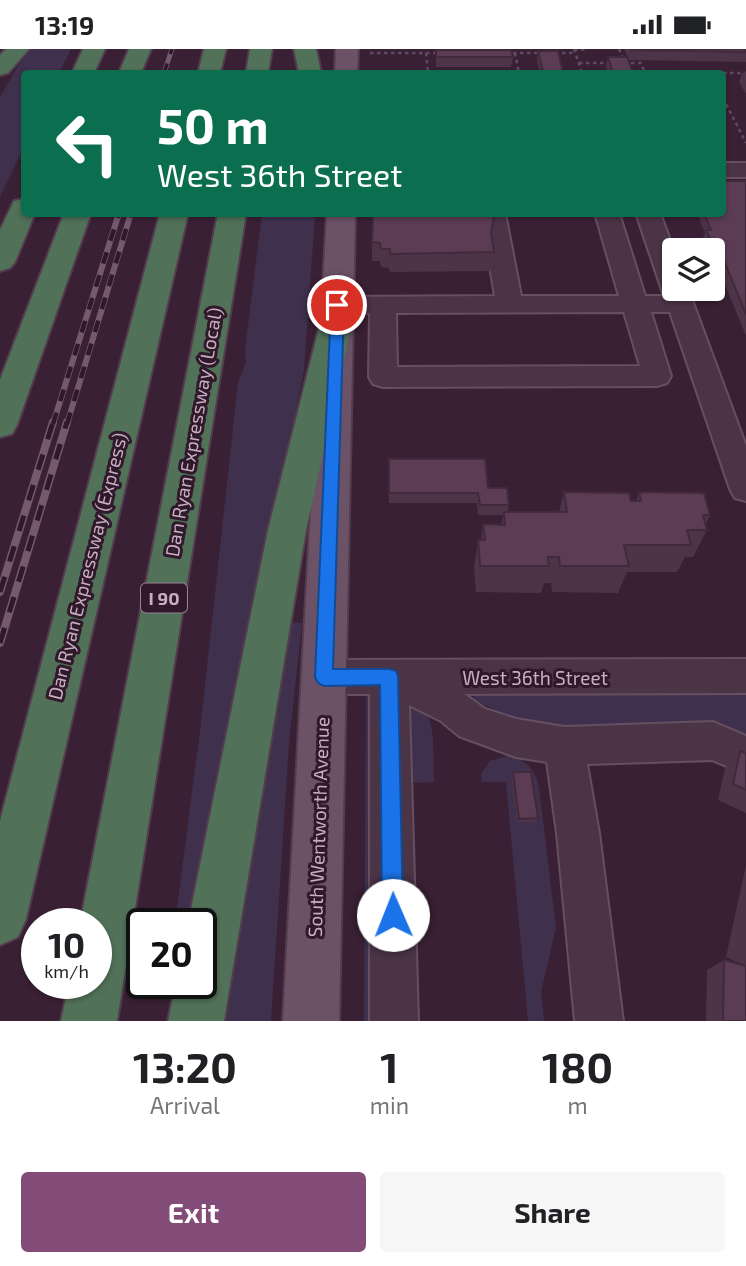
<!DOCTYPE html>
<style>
:root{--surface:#fff;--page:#f6f6f6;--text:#202124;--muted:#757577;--accent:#834b78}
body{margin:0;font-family:"Exo 2",sans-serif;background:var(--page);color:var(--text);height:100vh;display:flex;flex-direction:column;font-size:26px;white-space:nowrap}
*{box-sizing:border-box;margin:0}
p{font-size:23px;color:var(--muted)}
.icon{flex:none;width:38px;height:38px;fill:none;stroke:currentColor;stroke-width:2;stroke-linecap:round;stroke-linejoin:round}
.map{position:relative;height:972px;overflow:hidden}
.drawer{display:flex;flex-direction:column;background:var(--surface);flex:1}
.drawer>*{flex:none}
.hud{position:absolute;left:21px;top:21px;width:705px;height:147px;border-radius:7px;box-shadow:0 2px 5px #0004;background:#0b6e4f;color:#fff;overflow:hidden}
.fabs{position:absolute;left:662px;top:189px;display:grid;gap:14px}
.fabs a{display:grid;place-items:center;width:63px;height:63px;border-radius:7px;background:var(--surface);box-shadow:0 2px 5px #0004;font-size:35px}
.speed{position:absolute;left:21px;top:859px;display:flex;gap:14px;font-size:35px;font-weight:700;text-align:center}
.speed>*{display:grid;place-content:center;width:91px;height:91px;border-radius:50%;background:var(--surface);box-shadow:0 2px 5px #0004;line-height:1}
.speed small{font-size:18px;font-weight:400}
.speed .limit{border:4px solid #111;border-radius:10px;background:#fff;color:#111}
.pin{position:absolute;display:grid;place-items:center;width:60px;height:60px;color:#fff;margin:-30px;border:4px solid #fff;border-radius:50%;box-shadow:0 2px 7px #0007}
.me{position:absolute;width:77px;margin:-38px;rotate:359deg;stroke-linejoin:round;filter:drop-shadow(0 0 5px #0008)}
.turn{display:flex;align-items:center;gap:24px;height:147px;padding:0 21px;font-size:32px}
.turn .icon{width:91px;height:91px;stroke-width:2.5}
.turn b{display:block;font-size:49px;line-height:60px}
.eta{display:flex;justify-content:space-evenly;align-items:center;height:119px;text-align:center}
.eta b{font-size:42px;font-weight:700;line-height:49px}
.button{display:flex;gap:14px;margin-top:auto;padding:14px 21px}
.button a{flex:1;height:80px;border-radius:7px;background:var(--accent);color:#fff;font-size:28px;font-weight:700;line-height:80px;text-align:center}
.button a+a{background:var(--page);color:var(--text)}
.status{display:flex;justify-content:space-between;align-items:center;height:49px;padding:0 35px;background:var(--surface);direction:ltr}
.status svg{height:19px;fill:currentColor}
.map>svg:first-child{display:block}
.green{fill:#3f314e}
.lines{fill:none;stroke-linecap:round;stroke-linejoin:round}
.minor-casing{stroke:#654f61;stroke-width:4}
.major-casing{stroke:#543d4f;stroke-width:4}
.highway-casing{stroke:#523c4e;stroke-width:4}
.path{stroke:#5d4b63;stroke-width:2.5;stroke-dasharray:3.5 3.5;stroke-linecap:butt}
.minor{fill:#4a3446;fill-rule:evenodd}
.major{fill:#6b5266;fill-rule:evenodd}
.highway{fill:#517158;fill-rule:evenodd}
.rail-far2-casing{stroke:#755a6f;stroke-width:5}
.rail-far1-casing{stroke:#755a6f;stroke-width:6}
.rail-casing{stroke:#755a6f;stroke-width:8}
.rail-far2{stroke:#2f192a;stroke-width:3.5;stroke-dasharray:10;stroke-linecap:butt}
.rail-far1{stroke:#2f192a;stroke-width:4.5;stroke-dasharray:12;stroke-linecap:butt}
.rail{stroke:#2f192a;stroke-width:5;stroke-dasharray:16;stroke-linecap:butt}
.wall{fill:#4e3448}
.building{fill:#5b3c54;stroke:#402a3b;stroke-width:2}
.route{fill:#1a73e8;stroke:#114b97;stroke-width:2}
.labels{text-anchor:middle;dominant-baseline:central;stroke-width:6;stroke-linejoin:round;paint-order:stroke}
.shield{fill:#2f192a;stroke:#998294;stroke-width:2}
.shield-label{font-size:18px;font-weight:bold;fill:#c7afc1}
.street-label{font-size:19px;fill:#c7afc1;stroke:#2f192a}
</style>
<div class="status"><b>13:19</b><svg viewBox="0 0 49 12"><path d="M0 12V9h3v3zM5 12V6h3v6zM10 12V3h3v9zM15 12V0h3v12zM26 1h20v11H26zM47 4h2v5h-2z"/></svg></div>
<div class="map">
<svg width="746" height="972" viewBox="0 0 746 972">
<rect width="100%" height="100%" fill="#3a2035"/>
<path class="green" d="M28 0H71L59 24H24V97L0 148V48Z
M262 165H315L304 321 195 875H175L200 682 238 334 246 314 245 301Z
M290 573 302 574 289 694 271 972H222Z
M746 641V693L720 678 529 676 476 652 474 648 475 644Z
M366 642 373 645 378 972H364Z
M414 653C439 662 432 710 434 733L412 734 419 972H408L407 656Z
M510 706C527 712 536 722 539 739L556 879 541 943 544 972H528L506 733H482L481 725 490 712Z"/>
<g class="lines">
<g class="minor-casing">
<path id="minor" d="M723 114H746V128H723Z
M481 164H505L521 247H619L595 164H619L645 247H664L636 164H660L674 202V240H688L746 397V452L735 449 730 440 670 263H651L671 327 667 334 657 337 383 338 373 335 369 328 370 264 328 262 324 256 328 250 337 248 495 247ZM624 263 640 317 397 318 396 264Z
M746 610V644L464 645 485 660 516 670 564 678 713 673 746 687V725L712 711 587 715 599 784 623 972H575L557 784 547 713 516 708 459 687 441 672 409 656 418 972H370V645H324L311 640 305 628 311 616 324 611Z"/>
</g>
<g class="major-casing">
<path id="major" d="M336 0H358L357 24H335Z
M327 164H355L339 972H283Z"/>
</g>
<g class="highway-casing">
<path id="highway" d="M6 0H29L8 24 0 26V6Z
M83 0H105L94 24H72Z
M129 0H151L141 24H119Z
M204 0H226L220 24H198Z
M250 0H272L268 24H246Z
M294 0H316L321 24H299Z
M24 150V164H35L15 213 10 219 0 222V181L14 152Z
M64 164H91L17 376 12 385 0 388V331Z
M160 164H188L26 870 18 888 0 896V772Z
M218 164H246L117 972H61L69 934H96V875H80Z
M337 261 348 264 353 271 306 481 224 972H168L176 934H201V875H188L268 481 321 271 326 264Z"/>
</g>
<path class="path" d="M574 0 582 24
M619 0 624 12
M574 1 587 0
M370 4H442
M426 4 428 24
M506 4H543
M515 4 519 24
M555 4H575
M579 14H610
M624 14H641L645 24H659
M660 24H746
M723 49 746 94"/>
<use href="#minor" class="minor"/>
<use href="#major" class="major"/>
<use href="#highway" class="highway"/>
<g class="rail-far2-casing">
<path id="rail-far2" d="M164 24 172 0"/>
</g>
<g class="rail-far1-casing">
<path id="rail-far1" d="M53 375 119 164
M67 375 131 164"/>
</g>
<g class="rail-casing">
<path id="rail" d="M0 543 53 373
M0 594 67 373"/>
</g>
<use href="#rail-far2" class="rail-far2"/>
<use href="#rail-far1" class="rail-far1"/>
<use href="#rail" class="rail"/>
</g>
<path class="wall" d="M625 0H746V13L629 11 625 2Z
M436 1 513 8 511 18H436Z
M538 2 563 24H540L537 12Z
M608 8 633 24H608L606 18Z
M746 23V45L739 33 742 24Z
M746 132V287L712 204V201H706L702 191 705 184 697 164H723Z
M491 187 494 203 491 222 390 223 389 219 381 218 380 212H372V193Z
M389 410 488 439 509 456 508 463H559L564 443 636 452 639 443 710 466 706 475 707 481 693 508H685L677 523H627L618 544 552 543 551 534H544L541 544 476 543 474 518 478 491H481L483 475 501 476 503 466H478L477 454H389Z
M740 702 746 704V764L718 751 725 719Z
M513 723 538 769 536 773H517L511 727Z
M746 816V972H706L707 921 724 911 743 916 726 908Z"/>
<path class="building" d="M630 0H746V3L631 1Z
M436 1H511L513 8H436Z
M538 2H558L563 24H541L540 21 543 22Z
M608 8H627L633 24H613Z
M723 132H746V265L715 190H710L706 181H711L704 164H723Z
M373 164H493L494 167 491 184 494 203 390 205V200H381L380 194 372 193Z
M389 410H485L488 439H507L509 456H480L478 444H389Z
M564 443 629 444 631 452H641L639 443 704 444 710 466H703L707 481H687L691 496H624L629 517H560L559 508H548L549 517H480L478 491H485L483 475 505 476 504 463H567Z
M740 702 746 704V741L733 735Z
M513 723H531L538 769 519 770Z
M724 911 746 917V972H723Z"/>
<path class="route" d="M337 252 344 256 333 620H389L396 622 398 628 403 866 400 874 393 877 385 874 382 866 380 636 324 637 318 634 315 628 331 256Z"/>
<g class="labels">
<rect class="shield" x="141" y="534.5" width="46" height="29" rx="5"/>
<g class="shield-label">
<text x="164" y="549">I 90</text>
</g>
<g class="street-label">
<text transform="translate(193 383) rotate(-80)">Dan Ryan Expressway (Local)</text>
<text transform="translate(87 517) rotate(-76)">Dan Ryan Expressway (Express)</text>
<text x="535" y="628">West 36th Street</text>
<text transform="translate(318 778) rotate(-88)">South Wentworth Avenue</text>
</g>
</g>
</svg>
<div class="fabs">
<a><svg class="icon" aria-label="layers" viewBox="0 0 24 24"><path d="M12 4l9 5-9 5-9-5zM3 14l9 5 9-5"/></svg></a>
</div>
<div class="speed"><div>10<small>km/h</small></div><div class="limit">20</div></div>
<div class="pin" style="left:337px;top:256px;background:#d93025"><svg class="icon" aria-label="arrive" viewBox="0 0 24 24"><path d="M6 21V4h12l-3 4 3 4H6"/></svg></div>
<svg class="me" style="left:393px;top:866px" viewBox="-20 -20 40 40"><circle r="19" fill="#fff"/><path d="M0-13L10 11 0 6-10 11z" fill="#1a73e8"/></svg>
<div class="hud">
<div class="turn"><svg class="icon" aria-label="left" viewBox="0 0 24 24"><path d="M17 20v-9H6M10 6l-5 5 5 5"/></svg><div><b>50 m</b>West 36th Street</div></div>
</div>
</div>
<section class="drawer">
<div class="eta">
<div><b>13:20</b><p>Arrival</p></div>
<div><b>1</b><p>min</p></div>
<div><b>180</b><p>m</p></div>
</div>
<div class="button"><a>Exit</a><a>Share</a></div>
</section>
